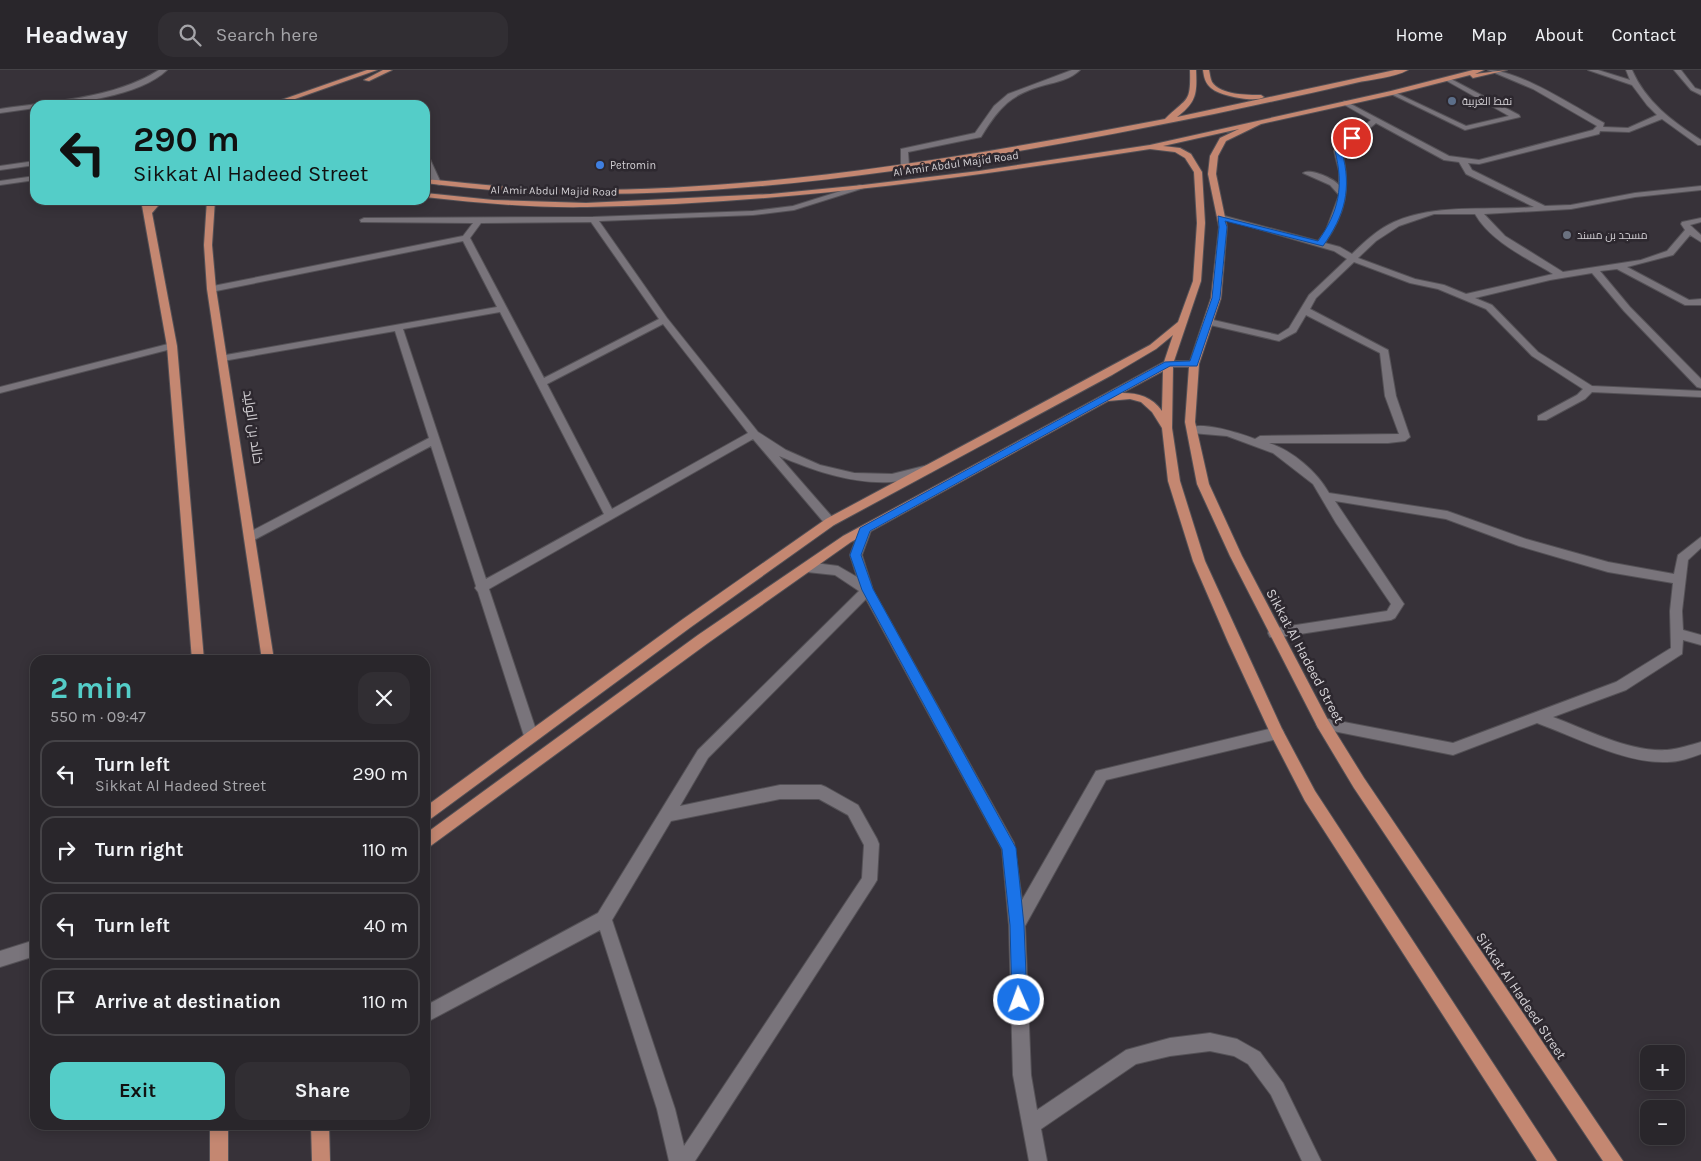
<!DOCTYPE html>
<meta charset="utf-8">
<style>
:root{--surface:#29262b;--page:#312e33;--text:#f1f3f6;--muted:#a5a5a9;--line:#454347;--accent:#54cdc8}
body{margin:0;font-family:Karla,Cairo,sans-serif;background:var(--page);color:var(--text);height:100vh;display:flex;flex-direction:column;font-size:19px;white-space:nowrap}
*{box-sizing:border-box;margin:0}
p{font-size:16px;color:var(--muted)}
.icon{flex:none;width:28px;height:28px;fill:none;stroke:currentColor;stroke-width:2;stroke-linecap:round;stroke-linejoin:round}
.map{position:relative;flex:1;overflow:hidden}
.side{position:absolute;left:30px;top:585px;width:400px;height:475px;display:flex;flex-direction:column;background:var(--surface);border-radius:15px;box-shadow:0 2px 12px #0003,0 0 0 1px var(--line)}
.side>*{flex:none}
.banner{position:absolute;left:30px;top:30px;width:400px;height:105px;border-radius:15px;box-shadow:0 2px 12px #0003,0 0 0 1px var(--line);background:#54cdc8;color:#111;overflow:hidden}
.buttons{position:absolute;left:1640px;top:975px;display:grid;gap:10px}
.buttons a{display:grid;place-items:center;width:45px;height:45px;border-radius:10px;background:var(--surface);box-shadow:0 2px 12px #0003,0 0 0 1px var(--line);font-size:25px}
.pin{position:absolute;display:grid;place-items:center;width:42px;height:42px;color:#fff;margin:-21px;border:2px solid #fff;border-radius:50%;box-shadow:0 1px 5px #0007}
.me{position:absolute;width:55px;margin:-28px;rotate:358deg;stroke-linejoin:round;filter:drop-shadow(0 0 4px #0008)}
.turn{display:flex;align-items:center;gap:18px;height:105px;padding:0 20px;font-size:22px}
.turn .icon{width:65px;height:65px;stroke-width:2.5}
.turn b{display:block;font-size:35px;line-height:42px}
.round{display:grid;place-items:center;flex:none;width:52px;height:52px;border-radius:15px;background:var(--page)}
.overview{display:flex;align-items:center;justify-content:space-between;height:85px;padding:0 20px}
h1{font-size:30px;font-weight:700;line-height:38px;color:var(--accent)}
.action{display:flex;gap:10px;margin-top:auto;padding:10px 20px}
.action a{flex:1;height:58px;border-radius:15px;background:var(--accent);color:#111;font-size:20px;font-weight:700;line-height:58px;text-align:center}
.action a+a{background:var(--page);color:var(--text)}
ul{padding:0;list-style:none}
li{display:flex;align-items:center;gap:15px;height:68px;margin:0 10px 8px;padding:0 10px;border:2px solid var(--line);border-radius:15px}
li div{flex:1}
li b{display:block;font-size:19px}
li em{font-style:normal}
header{display:flex;align-items:center;gap:30px;box-sizing:border-box;height:70px;padding:0 25px;background:var(--surface);border-bottom:1px solid var(--line)}
header strong{font-size:24px}
nav{display:flex;gap:28px;margin-inline-start:auto;font-size:18px}
.search{width:350px;height:45px;background:var(--page);display:flex;align-items:center;gap:12px;box-sizing:border-box;padding:0 18px;border-radius:15px;color:var(--muted);font-size:19px}
.map>svg:first-child{display:block}
.lines{fill:none;stroke-linecap:round;stroke-linejoin:round}
.minor-casing{stroke:#545156;stroke-width:2}
.major-casing{stroke:#545156;stroke-width:2}
.minor{fill:#79747b;fill-rule:evenodd}
.major{fill:#c48771;fill-rule:evenodd}
.route{fill:#1a73e8;stroke:#114b97}
.service-dot{fill:#5c6f8a;stroke:#2d282f;stroke-width:2}
.shop-dot{fill:#3f7fe0;stroke:#2d282f;stroke-width:2}
.worship-dot{fill:#6b7280;stroke:#2d282f;stroke-width:2}
.labels{text-anchor:middle;dominant-baseline:central;stroke-width:5;stroke-linejoin:round;paint-order:stroke}
.far-poi-label{font-size:11px;fill:#d3d0d4;stroke:#2d282f;text-anchor:start}
.far-street-label{font-size:11px;fill:#d3d0d4;stroke:#2d282f}
.street-label{font-size:14px;fill:#d3d0d4;stroke:#2d282f}
</style>
<header>
<strong>Headway</strong>
<div class="search"><svg class="icon" aria-label="search" viewBox="0 0 24 24"><circle cx="10" cy="10" r="6"/><path d="M15 15l6 6"/></svg>Search here</div>
<nav><a>Home</a><a>Map</a><a>About</a><a>Contact</a></nav>
</header>
<div class="map">
<svg width="1701" height="1091" viewBox="0 0 1701 1091">
<rect width="100%" height="100%" fill="#373239"/>
<g class="lines">
<g class="minor-casing">
<path id="minor" d="M159 0H167C140 26 72 35 35 35V38L0 43V39C53 31 113 29 159 0Z
M1072 0H1080C1071 9 1057 12 1045 15 1011 24 999 37 981 67L908 82 909 96 905 98 901 96V79L975 63 994 36 1008 24Z
M1488 0C1519 0 1575 37 1604 53L1603 57 1628 58 1657 45 1647 35 1632 15 1588 0H1598L1630 10 1626 0H1632C1646 32 1672 51 1701 70V75H1698L1662 49 1629 62 1600 61 1599 64 1479 94 1468 93 1472 100 1545 136 1571 135 1635 123 1701 116V120L1635 127 1571 139 1484 144 1505 166 1563 202 1641 190 1667 181 1685 160 1681 154 1682 152 1701 148V152L1690 155 1701 165V172L1690 165 1673 185 1627 197 1689 230 1701 229V235H1685L1617 199 1600 201 1630 237 1701 309V318L1697 317 1624 241 1592 203 1550 210 1475 228 1492 235 1538 282 1592 316 1701 321V327L1592 322 1585 329 1546 350H1538V346L1577 325 1583 319 1532 286 1486 239 1438 219 1410 213 1354 192 1316 228 1310 239 1388 280 1396 326 1410 367 1405 371 1388 373H1269C1293 381 1317 402 1329 423L1447 441 1526 469 1608 492 1674 504 1678 485 1701 467V478L1688 490 1682 541 1683 560 1701 565V575L1683 570 1682 584 1626 620 1553 647C1588 660 1629 682 1667 680 1679 679 1690 675 1701 672V684C1690 688 1679 692 1667 692 1626 694 1575 667 1537 653L1453 685 1318 658 1316 654 1318 650 1323 648 1453 673 1616 612 1671 578 1670 541 1673 513 1608 502 1519 476 1446 449 1335 431 1404 534 1395 548 1391 550 1274 568 1270 567 1268 563 1270 559 1387 541 1391 534 1336 453 1313 414 1273 383 1227 366 1192 363 1187 360C1197 349 1242 364 1255 369L1260 366 1399 364 1385 326 1380 283 1306 245 1296 262 1279 271 1206 254V250L1209 249 1278 265 1289 258 1309 225 1347 189 1334 181 1217 147 1221 145 1318 171 1326 160 1339 125 1330 115 1303 103C1310 98 1333 108 1339 115V101L1334 81 1371 50 1343 34 1341 33 1345 31 1449 86 1479 90 1593 60 1597 56 1533 19ZM1376 53 1444 90 1459 92 1466 104 1534 137C1487 141 1438 133 1394 152 1378 159 1364 172 1352 184L1340 177 1325 173C1346 143 1351 117 1342 82ZM1434 144H1475C1491 172 1527 188 1553 204L1466 224 1444 215 1415 209 1358 188 1376 171 1399 156Z
M1674 0H1681L1695 18 1701 20V25L1691 20Z
M1449 8 1519 45 1520 47 1465 60 1389 23 1394 22 1466 56 1509 46 1447 11 1446 10Z
M425 85 429 87 441 113 440 115 433 113 425 95Z
M35 91V95L0 100V96Z
M35 106V110L0 115V111Z
M860 115 867 117 794 140 753 145 599 151 667 248 758 362 786 380 820 395 854 403 892 404 928 395 933 399 932 402C919 405 904 411 891 412 851 414 815 401 779 386L834 449 836 452 834 455H826L753 369 489 519 538 666 536 670 531 672 526 670 524 666 478 522 475 518 476 516 431 376 254 470H246L244 467 246 464 429 368 395 261 223 291 218 288 220 286 497 237 463 171 211 222 208 221V217L463 166 473 153 361 152 360 150 364 148 593 147 753 141 793 136ZM591 152 659 249 544 308 470 168 481 153ZM500 242 604 444 486 509 403 259ZM663 254 748 363 612 439 547 314Z
M172 273 175 274V278L0 323V317Z
M866 454 872 458 862 485 873 520 1014 773 1022 830 1096 701 1277 657 1282 659 1284 663 1282 667 1277 669 1106 710 1025 856 1031 1005 1037 1040 1126 980 1170 968 1210 963 1237 969 1260 982 1283 1013 1321 1091H1302L1271 1025 1248 994 1234 986 1210 981 1170 986 1136 994 1041 1059 1047 1091H1029L1013 1005 1009 855 1002 779 866 529 708 688 680 736 780 715H821L826 717 858 735 877 769 879 774 877 810 874 815 695 1091H669L657 1039 600 860 425 953V936L598 843 698 680 859 521 835 505 807 502 801 497 807 492 838 496 857 507 850 485 860 458ZM780 729H819L848 745 864 775 862 808 684 1076 675 1039 612 850 671 751Z
M35 870V886L0 897V881Z"/>
</g>
<g class="major-casing">
<path id="major" d="M367 0H377L278 35H267Z
M383 0H392L369 11 364 10Z
M1190 0H1196C1197 23 1197 32 1177 47L1395 0H1408C1394 8 1372 9 1355 13 1308 24 1261 34 1214 44 1005 86 793 125 580 124 528 124 476 119 425 113V109C476 114 528 120 580 120 777 120 972 86 1165 49 1187 27 1191 34 1190 0Z
M1203 0H1209C1210 4 1210 8 1212 12 1220 25 1248 25 1261 25L1264 27C1255 33 1220 26 1211 18 1205 13 1204 7 1203 0Z
M1473 0H1484L1475 4 1507 0 1473 8 1470 5 1392 25 1261 54 1226 71 1218 86 1216 104 1227 157 1221 228 1199 294 1195 352 1209 414 1242 486 1328 650 1364 708 1623 1091H1603L1354 718 1318 658 1230 486 1197 414 1185 352 1189 297H1173L1172 358 1180 411 1205 491 1282 659 1315 721 1557 1091H1537L1305 731 1272 667 1228 572 1193 491 1168 411 1162 358 1152 342 1141 332 1130 329 1108 331 851 472 708 573 425 780V764L698 565 843 466 1164 292 1173 265 1156 279 1112 305 834 455 691 557 425 753V737L683 549 826 449 1150 275 1178 252 1193 211 1197 153 1194 102 1185 88 1175 82 1150 79C963 108 776 134 587 137 533 138 479 133 425 127V123L493 130 586 133 771 124 863 115 979 101 1150 75 1391 21ZM1239 59 1220 68 1210 86 1208 104 1219 157 1211 228 1190 291H1174L1201 211 1205 153 1202 102 1191 84 1180 78 1163 76ZM1163 301 1162 341C1152 327 1139 323 1122 323Z
M141 130H149L150 135 155 130H163L152 143 177 276 204 590H192L167 276Z
M207 130H215L212 175 216 219 274 590H262L207 219 204 175Z
M210 1055H228V1091H210Z
M311 1055H329L330 1091H312Z"/>
</g>
<use href="#minor" class="minor"/>
<use href="#major" class="major"/>
</g>
<path class="route" d="M1350 66 1356 68 1342 82C1352 119 1345 145 1323 176L1225 151 1227 157 1220 228 1197 296H1170L870 461 861 485 873 519 1016 778 1024 855 1027 930 1025 935 1019 938 1014 935 1012 930 1010 855 1002 779 862 520 850 485 860 458 1165 292 1190 291 1212 228 1219 157 1218 146 1318 171C1339 142 1344 116 1335 81Z"/>
<circle class="service-dot" cx="1452" cy="31" r="5"/>
<circle class="shop-dot" cx="600" cy="95" r="5"/>
<circle class="worship-dot" cx="1567" cy="165" r="5"/>
<g class="labels">
<g class="far-poi-label">
<text x="1462" y="31">نفط الغربية</text>
<text x="610" y="95">Petromin</text>
<text x="1577" y="165">مسجد بن مسند</text>
</g>
<g class="far-street-label">
<text transform="translate(956 94) rotate(-8)">Al Amir Abdul Majid Road</text>
<text transform="translate(554 121) rotate(1)">Al Amir Abdul Majid Road</text>
</g>
<g class="street-label">
<text transform="translate(253 357) rotate(82)">خالد بن الوليد</text>
<text transform="translate(1305 586) rotate(62)">Sikkat Al Hadeed Street</text>
<text transform="translate(1521 926) rotate(56)">Sikkat Al Hadeed Street</text>
</g>
</g>
</svg>
<div class="buttons">
<a>+</a>
<a>−</a>
</div>
<div class="pin" style="left:1352px;top:68px;background:#d93025"><svg class="icon" aria-label="arrive" viewBox="0 0 24 24"><path d="M6 21V4h12l-3 4 3 4H6"/></svg></div>
<svg class="me" style="left:1019px;top:930px" viewBox="-20 -20 40 40"><circle r="17" fill="#1a73e8" stroke="#fff" stroke-width="3"/><path d="M0-11L8 9 0 5-8 9z" fill="#fff"/></svg>
<div class="banner">
<div class="turn"><svg class="icon" aria-label="left" viewBox="0 0 24 24"><path d="M17 20v-9H6M10 6l-5 5 5 5"/></svg><div><b>290 m</b>Sikkat Al Hadeed Street</div></div>
</div>
<section class="side">
<div class="overview"><div><h1>2 min</h1><p>550 m · 09:47</p></div><a class="round"><svg class="icon" aria-label="close" viewBox="0 0 24 24"><path d="M6 6l12 12M18 6L6 18"/></svg></a></div>
<ul>
<li><svg class="icon" aria-label="left" viewBox="0 0 24 24"><path d="M17 20v-9H6M10 6l-5 5 5 5"/></svg><div><b>Turn left</b><p>Sikkat Al Hadeed Street</p></div><em>290 m</em></li>
<li><svg class="icon" aria-label="right" viewBox="0 0 24 24"><path d="M7 20v-9h11M14 6l5 5-5 5"/></svg><div><b>Turn right</b></div><em>110 m</em></li>
<li><svg class="icon" aria-label="left" viewBox="0 0 24 24"><path d="M17 20v-9H6M10 6l-5 5 5 5"/></svg><div><b>Turn left</b></div><em>40 m</em></li>
<li><svg class="icon" aria-label="arrive" viewBox="0 0 24 24"><path d="M6 21V4h12l-3 4 3 4H6"/></svg><div><b>Arrive at destination</b></div><em>110 m</em></li>
</ul>
<div class="action"><a>Exit</a><a>Share</a></div>
</section>
</div>
